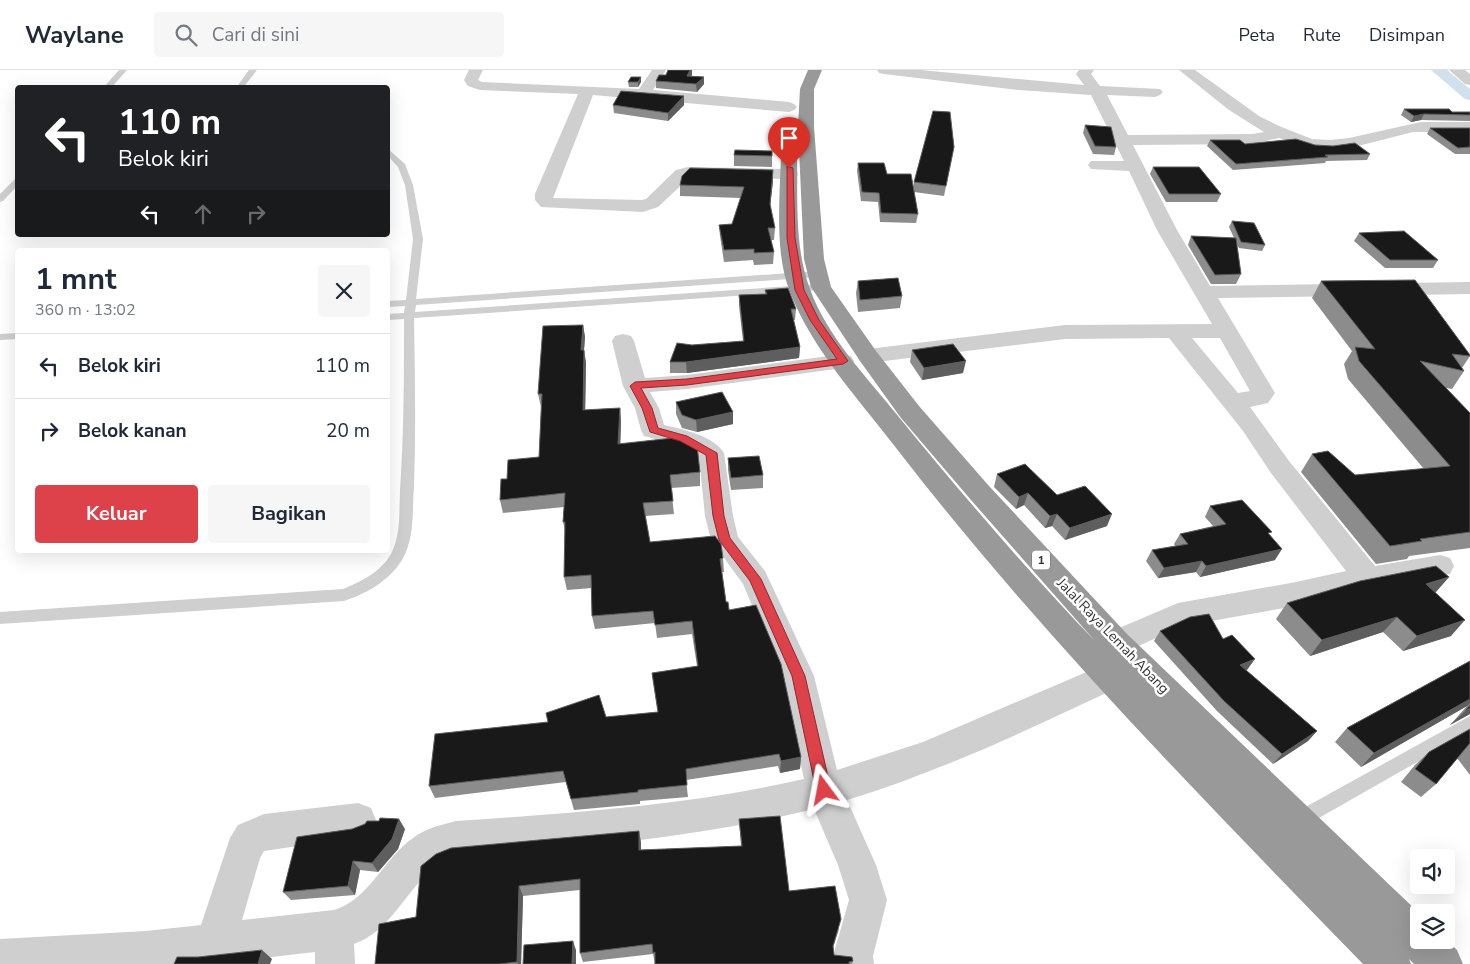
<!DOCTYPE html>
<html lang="id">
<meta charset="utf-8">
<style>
:root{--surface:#fff;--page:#f6f6f7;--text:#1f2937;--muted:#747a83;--line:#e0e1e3;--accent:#dd4149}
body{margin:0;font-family:"Nunito Sans",sans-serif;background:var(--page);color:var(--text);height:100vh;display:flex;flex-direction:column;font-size:19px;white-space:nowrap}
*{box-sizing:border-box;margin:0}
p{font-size:16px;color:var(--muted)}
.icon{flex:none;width:28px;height:28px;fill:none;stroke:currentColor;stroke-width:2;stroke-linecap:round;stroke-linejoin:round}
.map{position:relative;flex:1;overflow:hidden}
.side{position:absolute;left:15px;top:178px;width:375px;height:305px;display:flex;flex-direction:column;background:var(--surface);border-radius:5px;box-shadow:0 5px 20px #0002}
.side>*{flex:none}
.guide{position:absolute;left:15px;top:15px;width:375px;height:152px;border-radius:5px;box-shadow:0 5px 20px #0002;background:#202124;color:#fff;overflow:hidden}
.buttons{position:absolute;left:1410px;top:779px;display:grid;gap:10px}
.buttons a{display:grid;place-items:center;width:45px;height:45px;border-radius:5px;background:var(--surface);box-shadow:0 5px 20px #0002;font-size:25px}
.pin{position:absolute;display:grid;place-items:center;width:42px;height:42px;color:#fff;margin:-51px -21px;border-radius:50% 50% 50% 0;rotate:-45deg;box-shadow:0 0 5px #0007}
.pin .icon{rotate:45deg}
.me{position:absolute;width:55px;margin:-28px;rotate:347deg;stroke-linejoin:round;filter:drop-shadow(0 0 4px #0008)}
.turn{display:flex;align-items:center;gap:18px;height:105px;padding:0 20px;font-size:22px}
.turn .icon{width:65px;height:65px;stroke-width:2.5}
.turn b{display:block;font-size:35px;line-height:42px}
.lanes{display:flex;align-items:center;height:48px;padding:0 20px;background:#0003;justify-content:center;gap:25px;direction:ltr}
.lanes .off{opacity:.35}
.round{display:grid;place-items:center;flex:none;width:52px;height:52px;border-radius:5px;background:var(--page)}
.overview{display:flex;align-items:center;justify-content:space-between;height:85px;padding:0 20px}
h1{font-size:30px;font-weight:700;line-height:38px}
.button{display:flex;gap:10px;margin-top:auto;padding:10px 20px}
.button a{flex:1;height:58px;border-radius:5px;background:var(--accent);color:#fff;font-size:20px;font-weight:700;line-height:58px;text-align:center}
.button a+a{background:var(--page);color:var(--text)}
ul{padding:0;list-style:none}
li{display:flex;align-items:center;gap:15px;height:65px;padding:0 20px;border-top:1px solid var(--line)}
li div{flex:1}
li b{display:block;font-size:19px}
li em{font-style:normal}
header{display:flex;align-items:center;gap:30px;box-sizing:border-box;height:70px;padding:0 25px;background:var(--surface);border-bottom:1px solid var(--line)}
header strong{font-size:24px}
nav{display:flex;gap:28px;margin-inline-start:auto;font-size:18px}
.search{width:350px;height:45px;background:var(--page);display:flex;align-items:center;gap:12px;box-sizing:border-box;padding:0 18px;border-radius:5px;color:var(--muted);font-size:19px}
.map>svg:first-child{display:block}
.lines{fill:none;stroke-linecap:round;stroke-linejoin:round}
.canal{fill:#d0e0ec;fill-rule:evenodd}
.lane{fill:#cfcfcf;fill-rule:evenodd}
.street{fill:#cfcfcf;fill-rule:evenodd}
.highway{fill:#999;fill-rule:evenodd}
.wall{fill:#8c8c8c}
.shaded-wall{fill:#5e5e5e}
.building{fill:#191919;stroke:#5e5e5e}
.route{fill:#dd4149;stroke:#902a2f}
.labels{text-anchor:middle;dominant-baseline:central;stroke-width:5;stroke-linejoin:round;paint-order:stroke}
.shield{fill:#fff;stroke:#707070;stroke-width:1}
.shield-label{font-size:12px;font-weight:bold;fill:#323232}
.street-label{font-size:14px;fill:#323232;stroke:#fff}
</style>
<header>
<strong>Waylane</strong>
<div class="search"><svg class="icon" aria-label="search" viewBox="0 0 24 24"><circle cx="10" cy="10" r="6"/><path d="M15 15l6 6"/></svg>Cari di sini</div>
<nav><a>Peta</a><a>Rute</a><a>Disimpan</a></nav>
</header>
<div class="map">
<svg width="1470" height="894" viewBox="0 0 1470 894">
<rect width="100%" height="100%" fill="#fff"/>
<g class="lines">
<path class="canal" d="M1431 0H1447L1470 19V30L1465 29Z"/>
<path class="lane" d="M119 0H127L111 18H103Z
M249 0H257L243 18H236Z
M388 79 405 94 413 115 423 169 416 229 818 201 823 204 818 207 416 235 415 242 821 214 826 217 821 220 414 248C415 304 416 360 414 416 412 441 415 468 402 490 389 511 366 524 344 531L0 554V542L343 519C360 512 381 502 391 484 401 465 399 441 400 420 404 363 404 306 404 249L388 250V244L404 243 405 236 388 237V231L406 230 413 169 405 115 398 97 388 86Z
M18 106V115L3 131 0 132V124Z
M18 263V269L0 270V264Z
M1470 646V662L1303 757 1297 760 1291 757 1288 751 1291 745Z"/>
<path class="street" d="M469 0H483L478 10 482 12 639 19 652 0H666L653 20 789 32 794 34 797 37 794 40 789 42 593 25 553 128 642 130 646 129 676 100 688 97 789 99 795 100 798 104 795 108 789 109 690 107 658 137 643 142 541 137 535 130V124L578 24 480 20 468 16 464 10Z
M877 0H920L1084 15 1076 4 1079 0H1094L1091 4 1100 16 1160 19 1163 22 1160 25 1155 27 1107 25 1128 65 1252 64 1264 62 1229 40 1179 0H1195L1259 46 1279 56 1312 69 1330 70 1349 68 1421 52H1470V62H1413L1358 76 1330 80 1312 79 1279 68 1252 74 1133 75 1177 160 1210 216 1470 212V224L1218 228 1275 323 1268 333 1250 337 1289 391 1375 496 1440 485 1450 488 1454 496 1450 504 1296 536 1183 556 1116 586 1105 582 1100 573 1105 564 1178 533 1296 512 1346 501 1271 403 1243 361 1169 268 1065 269 868 293 860 291 857 286 860 281 868 279 1065 255 1212 254 1157 160 1129 101 1091 99 1088 95 1091 91H1124L1091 25 1019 20 884 4 879 3ZM1192 268H1220L1250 321 1238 323Z
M1449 0H1465L1470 4V15L1465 14Z
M623 264 631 266 634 271 645 308 687 305 843 284 851 286 854 291 851 296 843 298 687 319 650 322 659 338 664 355C682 359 714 366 724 383L733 446 738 467 765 501 814 606 837 700 923 672 1110 592 1121 596 1126 606 1121 616C1032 658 942 701 847 730L876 795 887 830 873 886 874 894H834L833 886 849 830 838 795 814 739C697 768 577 778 456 787 412 798 400 858 354 874L355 894H315V882L209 894H0V869L146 861 201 855 230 768 238 755 264 744 358 733 371 738 376 750 371 762 358 767 264 781 260 788 242 850 334 840C369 830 384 788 413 768 426 758 441 755 456 751 573 743 690 735 804 709L782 606 743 514 711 470 705 446 699 387 674 374 644 366 641 360 635 338 623 316 612 271 615 266Z"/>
<path class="highway" d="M808 0H822L814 19V57L824 189 831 217 876 281 919 336 989 416 1127 564 1419 843V870L1446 869 1457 880 1463 894H1414L1409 889 1411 894H1363C1203 729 1041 565 900 383 863 334 812 280 790 222 774 182 780 127 781 84L783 80H795L797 84C798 128 794 177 810 219 827 267 867 307 898 346 961 423 1026 499 1095 571L971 430 901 348 860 291 811 217 804 189 798 57 800 19Z"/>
</g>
<path class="wall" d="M668 0H692L691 6 704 7V14L697 22 656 18V11L666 5Z
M628 12H641L638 17H629Z
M613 35H684L668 51 614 43Z
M1404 39 1452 42H1470V51L1421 50 1411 52 1401 45Z
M1085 55 1116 77 1114 85 1093 84 1083 63Z
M1430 58H1470V84H1455L1427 64Z
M1210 70 1245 74 1315 75 1370 84 1367 90 1326 91 1325 93 1233 100 1207 76Z
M954 77 944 126 914 122 918 144 916 153 880 152 878 132 861 131 857 101 858 93 887 104 913 118 914 112Z
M772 81V97L734 96V85Z
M1153 97 1221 124 1217 132H1166L1150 104Z
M773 111 770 137 775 158 774 170H771L774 182 773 194 754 195 753 190 724 192 720 166 719 155 732 154 741 128 680 126V115Z
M1232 151 1265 175 1262 181 1239 178 1236 173 1241 204 1236 214H1211L1188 175 1191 166 1234 168 1229 157Z
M1359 163 1438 190 1433 198H1385L1354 171Z
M858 211 902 226 900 238 858 242 856 223Z
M1321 211 1470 285V286L1462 298 1464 301 1452 319 1446 318 1470 343V478L1409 486 1407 489 1376 494 1301 402 1312 384 1355 405 1424 399 1348 309 1344 294 1352 281 1312 228Z
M765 220 796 239 795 250H793L800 277 799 288 687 303H670V292L692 275 743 271 739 236V225L765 224Z
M583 255 585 267 584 280 586 293 585 340 620 338 621 351 620 374 700 402V416L671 418 674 444 645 446 650 472 723 488 724 502H722L726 532 801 687 800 699 780 703 778 696 686 710 688 727 640 731V734L574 740 566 712 435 728 429 716 606 647 658 642 652 603 697 596 692 564 657 568 655 553 595 559 592 546V518L567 520 564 507 565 460 563 452 564 437 503 443 500 430 507 409 539 387 541 337 538 324Z
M912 280 963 303 922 310 910 292Z
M676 332 733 354 697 362 682 358 676 344Z
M728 388 763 405V418L731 420 728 400Z
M997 404 1057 425 1107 456 1065 470 1052 456 1045 458 1024 435 1016 439 994 417Z
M1210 436 1270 465 1275 490 1200 507 1196 502 1158 508 1146 491 1152 480 1175 476 1174 474 1180 464 1213 456 1205 447Z
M1449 507 1435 523 1451 566 1403 581 1383 562 1310 586 1276 549 1287 533Z
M1160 561 1223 569 1247 600H1246L1317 661 1308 671 1273 694 1217 641 1154 571Z
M1470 591V644L1450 655 1467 636 1361 697 1335 672 1347 658Z
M1470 659V705L1457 688 1436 714 1421 727 1401 712 1415 695 1429 682Z
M739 749 789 821 839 859 833 878 834 885 853 891 852 894H655L653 884 583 892 580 883V820L523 826 521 894H375L416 847 641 772V780L741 776Z
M405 759 398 779 378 802 360 800 355 825 291 830 283 822Z"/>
<path class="shaded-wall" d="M690 0H692V5L687 14V6Z
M641 7V12L638 17V12Z
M704 7V14L697 22 696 14Z
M684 26V35L668 51V43Z
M1424 44 1421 50 1411 52 1414 46Z
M773 100V111L769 145 770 134Z
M583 255 585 267 583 293 581 280Z
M800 277 799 288 687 303 686 292Z
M584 280 586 293 585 353 583 340Z
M966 291 963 303 922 310 924 298Z
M620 338 621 351 620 387 618 374Z
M733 342V354L697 362 696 350Z
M1028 423 1024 435 1016 439 1019 427Z
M1057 444 1052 456 1045 458 1050 446Z
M1112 444 1107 456 1065 470 1070 458Z
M1282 479 1275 490 1200 507 1206 496Z
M1202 491 1196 502 1158 508 1164 498Z
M1449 507 1435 523 1426 514Z
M1397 547 1383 562 1310 586 1322 570Z
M1465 550 1451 566 1403 581 1417 566Z
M1255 589 1247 600 1233 605 1240 595Z
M1470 629V633L1467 636 1361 697 1374 683Z
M1470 638V644L1450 655 1465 641Z
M1317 661 1308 671 1273 694 1282 684Z
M801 687 800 699 780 703 781 691Z
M399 749 405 759 398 779 378 802 372 793Z
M639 761 641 772V790L639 780Z
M353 791 360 800 355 825 348 816Z
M519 816 523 826 521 894H518L517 892Z
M573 871 576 880V894H572Z
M262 880 272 889 270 894H258Z"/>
<path class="building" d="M668 0H690L687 6 704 7 696 14 656 11 659 5H666Z
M631 7H641L638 12H628Z
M621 21 684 26 668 43 613 35Z
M1404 39H1449L1452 42H1470V45L1424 44 1414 46Z
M933 41 950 42 954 77 946 116 914 112Z
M1085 55 1111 57 1116 77 1095 76Z
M1430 58H1470V77L1458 78Z
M1296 69 1315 75 1333 76 1355 73 1370 84 1325 85 1328 87 1236 94 1210 70H1240L1245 74Z
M735 80 772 81V86L734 85Z
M858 93H884L887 104H911L918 144 881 143 879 123 862 122Z
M1153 97H1199L1221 124H1169Z
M690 98 773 100 770 134 775 158H768L774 182 754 183V179L724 180 719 155 732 154 744 117 680 115 682 106Z
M1232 151 1254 153 1265 175 1241 172Z
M1404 161 1438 190H1390L1359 163Z
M1191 166 1236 168 1241 204 1215 205Z
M898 208 902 226 860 230 858 211Z
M1415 210 1470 285V286L1452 284 1464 301 1420 291 1470 343V462L1420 469 1422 471 1390 476 1312 384 1328 381 1355 405 1450 396 1359 291 1355 277 1375 279 1321 211Z
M788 218 796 239H791L800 277 686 292H670L677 273 692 275 744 271 739 225 767 224 765 220Z
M583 255 581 280H584L583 340 620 338 618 374 682 367 697 375 700 402 670 405 673 431 643 433 650 472 715 466 721 474 723 488 720 489 726 532H728L729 540 756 535 781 594 801 687 781 691 779 684 686 699 687 715 638 720V722L571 729 563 701 429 716 435 664 548 652 546 643 599 625 606 647 658 642 652 603 698 596 692 551 655 555 653 541 592 546 591 505 564 507 565 452H563L565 423 500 430 501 409H507L508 390 539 387 542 324H538L543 256Z
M953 274 966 291 924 298 912 280Z
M722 322 733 342 696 350 682 345 676 332Z
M759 386 763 405 731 408 728 388Z
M1025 394 1057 425 1085 416 1112 444 1070 458 1057 444 1050 446 1028 423 1019 427 997 404Z
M1242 430 1272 462 1268 463 1282 479 1206 496 1202 491 1164 498 1152 480 1188 474 1180 464 1226 454 1210 436Z
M1436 496 1449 507 1426 514 1465 550 1417 566 1397 547 1322 570 1287 533 1360 511Z
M1209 544 1223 569 1232 565 1255 589 1240 595 1317 661 1282 684 1224 631 1160 561 1190 547Z
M1470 591V629L1374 683 1347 658Z
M1470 635V638L1465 641Z
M1470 659V673L1436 714 1415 699 1429 682Z
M780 746 789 821 835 816 841 849 833 876 834 885 852 887 853 891 849 892V894H655V882L653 883 652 874 580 883V809L519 816 517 892 499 894H375L379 854 416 847 421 796 436 784 451 778 639 761V780L742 776 739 749Z
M380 748 399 749 392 769 372 793 353 791 348 816 283 822 297 767 352 759 365 754 367 751H379Z
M573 871 572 894H523L524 875Z
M262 880 258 894H174L177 887H198Z"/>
<path class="route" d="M787 96 793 98 795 168 804 220 819 250 848 291 843 294 687 315 641 318 652 338 658 358 687 366 717 383 724 446 730 468 761 509 805 606 831 720 829 725 824 727 819 725 816 720 792 606 750 511 719 470 713 446 706 385 680 371 650 362 642 338 630 316 635 312 687 309 837 289 810 250 795 220 787 168Z"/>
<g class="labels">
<rect class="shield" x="1032" y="480.5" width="18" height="19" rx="4"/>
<g class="shield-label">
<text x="1041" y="490">1</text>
</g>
<g class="street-label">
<text transform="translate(1113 566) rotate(46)">Jalal Raya Lemah Abang</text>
</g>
</g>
</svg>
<div class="buttons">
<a><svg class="icon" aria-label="sound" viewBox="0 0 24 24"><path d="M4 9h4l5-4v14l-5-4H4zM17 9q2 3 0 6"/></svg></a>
<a><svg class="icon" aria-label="layers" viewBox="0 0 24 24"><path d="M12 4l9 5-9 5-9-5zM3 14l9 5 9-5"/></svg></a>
</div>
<div class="pin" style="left:789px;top:98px;background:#d93025"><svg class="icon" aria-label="arrive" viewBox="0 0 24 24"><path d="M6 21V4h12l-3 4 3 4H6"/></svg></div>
<svg class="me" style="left:824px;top:720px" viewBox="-20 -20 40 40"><path d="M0-17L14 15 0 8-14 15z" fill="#dd4149" stroke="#fff" stroke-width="4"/></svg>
<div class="guide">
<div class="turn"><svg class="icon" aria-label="left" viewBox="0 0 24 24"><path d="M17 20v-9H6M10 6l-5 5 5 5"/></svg><div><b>110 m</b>Belok kiri</div></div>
<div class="lanes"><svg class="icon" aria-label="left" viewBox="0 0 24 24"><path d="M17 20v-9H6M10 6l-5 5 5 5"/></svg><svg class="icon off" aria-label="ahead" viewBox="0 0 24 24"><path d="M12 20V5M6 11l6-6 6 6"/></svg><svg class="icon off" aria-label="right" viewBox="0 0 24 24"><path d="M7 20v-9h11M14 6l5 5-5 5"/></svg></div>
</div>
<section class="side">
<div class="overview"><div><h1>1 mnt</h1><p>360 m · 13:02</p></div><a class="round"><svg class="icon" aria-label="close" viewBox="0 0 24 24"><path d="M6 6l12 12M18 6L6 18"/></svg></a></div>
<ul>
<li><svg class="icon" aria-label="left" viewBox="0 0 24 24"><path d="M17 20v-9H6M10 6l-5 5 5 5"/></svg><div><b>Belok kiri</b></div><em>110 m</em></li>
<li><svg class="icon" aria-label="right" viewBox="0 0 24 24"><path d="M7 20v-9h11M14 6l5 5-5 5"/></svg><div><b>Belok kanan</b></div><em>20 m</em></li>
</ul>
<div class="button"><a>Keluar</a><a>Bagikan</a></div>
</section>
</div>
